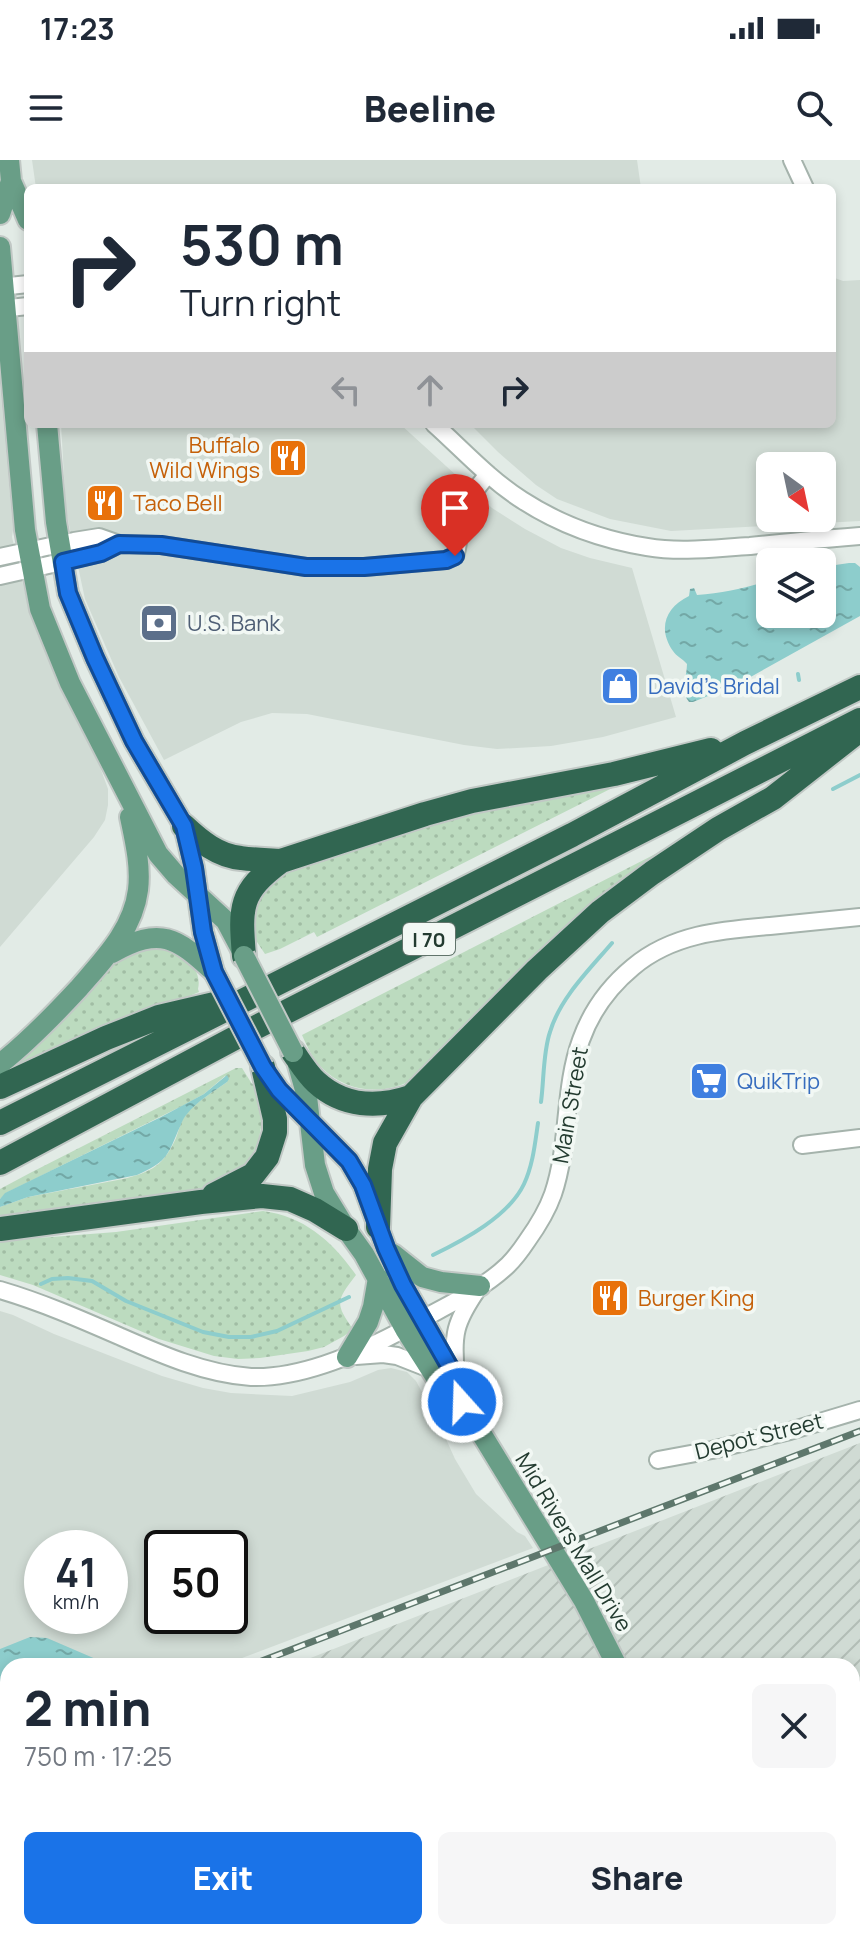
<!DOCTYPE html>
<meta charset="utf-8">
<style>
:root{--surface:#fff;--page:#f6f6f7;--text:#1f2937;--muted:#747a83;--accent:#1a73e8}
body{margin:0;font-family:Manrope,sans-serif;background:var(--page);color:var(--text);height:100vh;display:flex;flex-direction:column;font-size:30px;white-space:nowrap}
*{box-sizing:border-box;margin:0}
p{font-size:26px;color:var(--muted)}
.icon{flex:none;width:44px;height:44px;fill:none;stroke:currentColor;stroke-width:2;stroke-linecap:round;stroke-linejoin:round}
.map{position:relative;flex:1;overflow:hidden}
.panel{position:absolute;left:0px;top:1498px;width:860px;height:282px;display:flex;flex-direction:column;background:var(--surface);border-radius:24px 24px 0 0;box-shadow:0 4px 12px #0003}
.panel>*{flex:none}
.guide{position:absolute;left:24px;top:24px;width:812px;height:244px;border-radius:12px;box-shadow:0 4px 12px #0003;background:#fff;color:var(--text);overflow:hidden}
.needle{width:52px;rotate:147deg}
.buttons{position:absolute;left:756px;top:292px;display:grid;gap:16px}
.buttons a{display:grid;place-items:center;width:80px;height:80px;border-radius:12px;background:var(--surface);box-shadow:0 4px 12px #0003;font-size:40px}
.speed{position:absolute;left:24px;top:1370px;display:flex;gap:16px;font-size:40px;font-weight:700;text-align:center}
.speed>*{display:grid;place-content:center;width:104px;height:104px;border-radius:50%;background:var(--surface);box-shadow:0 4px 12px #0003;line-height:1}
.speed small{font-size:20px;font-weight:400}
.speed .limit{border:4px solid #111;border-radius:12px;background:#fff;color:#111}
.pin{position:absolute;display:grid;place-items:center;width:68px;height:68px;color:#fff;margin:-82px -34px;border-radius:50% 50% 50% 0;rotate:-45deg;box-shadow:0 0 8px #0007}
.pin .icon{rotate:45deg}
.me{position:absolute;width:88px;margin:-44px;rotate:340deg;stroke-linejoin:round;filter:drop-shadow(0 0 6px #0008)}
.turn{display:flex;align-items:center;gap:28px;height:168px;padding:0 24px;font-size:36px}
.turn .icon{width:104px;height:104px;stroke-width:2.5}
.turn b{display:block;font-size:56px;line-height:68px}
.lanes{display:flex;align-items:center;height:76px;padding:0 24px;background:#0003;justify-content:center;gap:40px;direction:ltr}
.lanes .off{opacity:.35}
.round{display:grid;place-items:center;flex:none;width:84px;height:84px;border-radius:12px;background:var(--page)}
.summary{display:flex;align-items:center;justify-content:space-between;height:136px;padding:0 24px}
h1{font-size:48px;font-weight:800;line-height:60px}
.action{display:flex;gap:16px;margin-top:auto;padding:16px 24px}
.action a{flex:1;height:92px;border-radius:12px;background:var(--accent);color:#fff;font-size:32px;font-weight:800;line-height:92px;text-align:center}
.action a+a{background:var(--page);color:var(--text)}
.status{display:flex;justify-content:space-between;align-items:center;height:56px;padding:0 40px;background:var(--surface);direction:ltr}
.status svg{height:22px;fill:currentColor}
header{display:flex;justify-content:space-between;align-items:center;height:104px;padding:0 24px;background:var(--surface);font-size:36px;font-weight:800}
.map>svg:first-child{display:block}
.built{fill:#d0dbd4;fill-rule:evenodd}
.industrial{fill:url(#industrial-furrows)}
.grass{fill:url(#grass-dots)}
.water{fill:url(#water-ripples)}
.lines{fill:none;stroke-linecap:round;stroke-linejoin:round}
.stream{stroke:#8dcdcc;stroke-width:4}
.minor-casing{stroke:#a5b3ac;stroke-width:20}
.major-casing{stroke:#c1c8c5;stroke-width:24}
.highway-casing{stroke:#c1c8c5;stroke-width:28}
.minor{stroke:#fff;stroke-width:16}
.major{stroke:#699e87;stroke-width:20}
.highway{stroke:#316651;stroke-width:24}
.rail-casing{stroke:#5e776c;stroke-width:7}
.rail{stroke:#f2f8f4;stroke-width:4;stroke-dasharray:12;stroke-linecap:butt}
.major-bridge-casing{stroke:#c1c8c5;stroke-width:24;stroke-linecap:butt}
.major-bridge{stroke:#699e87;stroke-width:20}
.route-casing{stroke:#114b97;stroke-width:20}
.route{stroke:#1a73e8;stroke-width:14}
.labels{text-anchor:middle;dominant-baseline:central;stroke-width:7;stroke-linejoin:round;paint-order:stroke}
.shield{fill:#f2f8f4;stroke:#61746b;stroke-width:2}
.shield-label{font-size:20px;font-weight:bold;fill:#233b30}
.food-label{font-size:22px;fill:#c56008;stroke:#f2f8f4;text-anchor:start}
.service-label{font-size:22px;fill:#4e5e75;stroke:#f2f8f4;text-anchor:start}
.shop-label{font-size:22px;fill:#366cbe;stroke:#f2f8f4;text-anchor:start}
.street-label{font-size:22px;fill:#233b30;stroke:#f2f8f4}
</style>
<div class="status"><b>17:23</b><svg viewBox="0 0 49 12"><path d="M0 12V9h3v3zM5 12V6h3v6zM10 12V3h3v9zM15 12V0h3v12zM26 1h20v11H26zM47 4h2v5h-2z"/></svg></div>
<header><svg class="icon" aria-label="menu" viewBox="0 0 24 24"><path d="M4 6h16M4 12h16M4 18h16"/></svg>Beeline<svg class="icon" aria-label="search" viewBox="0 0 24 24"><circle cx="10" cy="10" r="6"/><path d="M15 15l6 6"/></svg></header>
<div class="map">
<svg width="860" height="1779" viewBox="0 0 860 1779">
<defs>
<pattern id="industrial-furrows" width="10" height="10" patternUnits="userSpaceOnUse" patternTransform="scale(2)"><rect width="10" height="10" fill="#d0dbd4"/><path d="M-1 1l2-2M0 10L10 0M9 11l2-2" fill="none" stroke="#b2bdb6"/></pattern>
<pattern id="grass-dots" width="8" height="8" patternUnits="userSpaceOnUse" patternTransform="scale(2)"><rect width="8" height="8" fill="#bcdbbf"/><path d="M2 2h.1M6 6h.1" fill="none" stroke="#a1bda4" stroke-width="1.8" stroke-linecap="round"/></pattern>
<pattern id="water-ripples" width="26" height="14" patternUnits="userSpaceOnUse" patternTransform="scale(2)"><rect width="26" height="14" fill="#8dcdcc"/><path d="M2 4q2-2 4 0t4 0M15 11q2-2 4 0t4 0" fill="none" stroke="#73a8a6"/></pattern>
</defs>
<rect width="100%" height="100%" fill="#e2ebe6"/>
<path class="built" d="M32 0H637L641 28H36Z
M832 117 843 121 860 120V361L671 371 610 359 557 339 536 325 498 292 470 264H832ZM822 306V358H770V306Z
M0 224 13 370 12 377 27 442 46 494 100 607 108 629V645L105 660 94 677 0 787Z
M61 264H400L492 348 525 369 561 388 590 398 632 408 676 557 603 577 551 586 497 589 464 585 307 554 272 553 241 562 164 600 119 517 85 439 66 351Z
M0 1151 13 1155 54 1174 162 1216 203 1228 231 1233 292 1236 350 1222 378 1210 391 1208 407 1212 416 1221 441 1268 455 1299 476 1334 517 1372 525 1376 533 1388 221 1506H8V1588L0 1591ZM42 1388H110V1456H42ZM162 1388H230V1456H162Z"/>
<path class="industrial" d="M860 1283V1779H0V1615L8 1612V1772H852V1506H290Z"/>
<path class="grass" d="M630 619 317 777 314 772 280 789 265 794 257 782 252 779 251 749 279 714 417 669 488 649Z
M667 688 669 690 414 919C384 936 346 933 321 907 312 898 307 886 302 875Z
M147 786C156 787 167 787 174 791 189 799 202 812 198 829L199 832 6 912 59 864 119 798Z
M236 908H242L252 924 255 923 263 956 258 984 249 1000 238 1012 207 1029 0 1059V1047L28 1037 123 1019C152 1012 164 1005 176 978 179 970 181 960 186 954 197 941 213 932 227 922L225 916 204 934 184 945 6 1033 0 1039V1029L30 1013Z
M263 1051C304 1056 333 1082 356 1115 337 1140 334 1143 353 1169L344 1176 324 1187 308 1191 260 1198 238 1199 214 1196 159 1179 33 1125 0 1115V1081L116 1072Z"/>
<path class="water" d="M849 403H855L860 407V456L738 524 693 542H689C680 532 687 516 687 504 683 499 676 496 673 491 657 468 666 447 689 436L690 429 694 428 697 435C722 433 746 428 770 420V454H822V407Z
M227 915 229 919 227 922C213 932 197 941 187 954 183 958 181 965 178 971 167 998 165 1002 137 1015L28 1037 0 1047V1039L5 1033 161 957 204 934Z
M30 1477 47 1478 112 1506H8V1555L0 1558V1489Z"/>
<g class="lines">
<path class="stream" d="M798 514 799 520
M833 629 860 615
M541 942C544 920 543 892 550 872 560 838 589 810 612 783
M433 1095C464 1080 509 1056 524 1024 533 1005 535 983 538 963
M41 1124 52 1119 68 1118 92 1121 126 1141 203 1172 229 1177H251L277 1171 349 1137"/>
<g class="minor-casing">
<path id="minor" d="M792 0 805 28
M0 127 28 124
M0 149 28 146
M434 264C462 289 489 319 522 340 559 364 603 380 647 387 681 393 716 388 750 386 787 382 823 379 860 376
M0 397 74 381 99 377 119 384 161 385 306 407H364L446 400 455 396C460 384 457 371 461 358 465 341 478 327 488 314
M0 416 101 393 119 384
M802 985 860 978
M0 1130C41 1142 80 1159 119 1176 160 1194 205 1214 251 1217 302 1219 366 1190 410 1166 443 1147 481 1131 508 1105 515 1098 521 1090 527 1081 537 1067 547 1051 553 1034 570 984 563 929 581 880 591 852 610 826 633 807 672 774 721 770 770 766 800 763 830 760 860 757
M356 1196 383 1194 397 1196 430 1209
M456 1213C452 1175 455 1162 477 1130
M658 1300 712 1290 790 1271 860 1250
M852 1665H860"/>
</g>
<g class="major-casing">
<path id="major" d="M9 0 11 21 28 60
M0 54 11 21
M0 87 25 370 40 449 70 523 158 694 176 715 226 761 243 793
M47 264 56 362 68 433 95 498 134 581 184 666 194 708 203 772 214 812
M112 793C161 766 176 777 214 812
M0 904C29 881 54 855 79 828 104 799 133 770 138 730 141 706 135 681 130 657
M298 905 307 937 315 1005 324 1033 346 1069 364 1094 405 1169 435 1216 443 1229 462 1242
M265 910 279 930 349 1001 363 1025 386 1088 403 1125 456 1218 462 1242 584 1441 617 1506
M393 1094 422 1117 441 1122 480 1126
M347 1197 368 1162 373 1147 378 1118
M689 1772 690 1779"/>
</g>
<g class="highway-casing">
<path id="highway" d="M184 666C200 681 218 696 241 698 254 700 267 700 281 701
M244 796C240 747 239 732 281 701L425 654 472 641 614 614 711 590
M293 892C300 902 307 914 316 922 343 947 378 948 411 937
M0 927 106 878 159 857 219 843
M0 963 572 675 745 583 860 527
M0 1003 233 879 860 560
M214 1035 253 1015 267 997 275 972V959L263 907
M378 1067 380 1009 385 983 411 937 537 810 600 752 652 713 718 669 773 638 852 576
M0 1069 201 1042 262 1036 290 1039 315 1050 346 1069"/>
</g>
<use href="#minor" class="minor"/>
<use href="#major" class="major"/>
<use href="#highway" class="highway"/>
<g class="rail-casing">
<path id="rail" d="M249 1506 860 1271
M0 1603 8 1599"/>
</g>
<use href="#rail" class="rail"/>
<g class="major-bridge-casing">
<path id="major-bridge" d="M244 796 293 892
M214 812 263 907"/>
</g>
<use href="#major-bridge" class="major-bridge"/>
</g>
<g class="lines">
<g class="route-casing">
<path id="route" d="M455 396 446 400 364 407H306L161 385 119 384 101 393 63 402 68 433 95 498 134 581 184 666 194 708 203 772 214 812 263 907 279 930 349 1001 363 1025 386 1088 403 1125 456 1218 462 1242"/>
</g>
<use href="#route" class="route"/>
</g>
<defs>
<g id="restaurant-square" transform="scale(2)"><rect x="-9" y="-9" width="18" height="18" rx="4" fill="#e8710a" stroke="#f2f8f4"/><path d="M-5-6h1v4h1v-4h1v4h1v-4h1v5L-1.5 .5V6h-2V.5L-5-1ZM5-6V6H3V1.5H1.5Q1.5-4 5-6Z" fill="#fff"/></g>
<g id="bank-square" transform="scale(2)"><rect x="-9" y="-9" width="18" height="18" rx="4" fill="#5c6f8a" stroke="#f2f8f4"/><path d="M-6-4H6V4H-6ZM0-2.3a2.3 2.3 0 1 0 0 4.6a2.3 2.3 0 1 0 0-4.6Z" fill="#fff"/></g>
<g id="shop-square" transform="scale(2)"><rect x="-9" y="-9" width="18" height="18" rx="4" fill="#3f7fe0" stroke="#f2f8f4"/><path d="M-5-2.5h2.3a2.7 3.5 0 0 1 5.4 0H5L5.5 6h-11ZM-1.5-2.5h3a1.5 2.3 0 0 0-3 0Z" fill="#fff"/></g>
<g id="supermarket-square" transform="scale(2)"><rect x="-9" y="-9" width="18" height="18" rx="4" fill="#3f7fe0" stroke="#f2f8f4"/><path d="M-6-5.5h2.5l.6 2H6L4.5 2H-2.5L-4.4-4H-6ZM-1.5 3.2a1.3 1.3 0 1 0 .1 0ZM3 3.2a1.3 1.3 0 1 0 .1 0Z" fill="#fff"/></g>
</defs>
<g fill-rule="evenodd">
<use href="#restaurant-square" x="288" y="298"/>
<use href="#restaurant-square" x="105" y="343"/>
<use href="#bank-square" x="159" y="463"/>
<use href="#shop-square" x="620" y="526"/>
<use href="#supermarket-square" x="709" y="921"/>
<use href="#restaurant-square" x="610" y="1138"/>
</g>
<g class="labels">
<rect class="shield" x="403" y="763" width="52" height="32" rx="6"/>
<g class="shield-label">
<text x="429" y="779">I 70</text>
</g>
<g class="food-label">
<text x="260" y="285" text-anchor="end">Buffalo<tspan x="260" dy="25">Wild Wings</tspan></text>
<text x="133" y="343">Taco Bell</text>
<text x="638" y="1138">Burger King</text>
</g>
<g class="service-label">
<text x="187" y="463">U.S. Bank</text>
</g>
<g class="shop-label">
<text x="648" y="526">David's Bridal</text>
<text x="737" y="921">QuikTrip</text>
</g>
<g class="street-label">
<text transform="translate(570 945) rotate(-80)">Main Street</text>
<text transform="translate(759 1276) rotate(-14)">Depot Street</text>
<text transform="translate(574 1382) rotate(59)">Mid Rivers Mall Drive</text>
</g>
</g>
</svg>
<div class="buttons">
<a><svg class="needle" viewBox="-14 -14 28 28"><path d="M0-13l5 13h-10z" fill="#e53935"/><path d="M0 13l5-13h-10z" fill="#747a83"/></svg></a>
<a><svg class="icon" aria-label="layers" viewBox="0 0 24 24"><path d="M12 4l9 5-9 5-9-5zM3 14l9 5 9-5"/></svg></a>
</div>
<div class="speed"><div>41<small>km/h</small></div><div class="limit">50</div></div>
<div class="pin" style="left:455px;top:396px;background:#d93025"><svg class="icon" aria-label="arrive" viewBox="0 0 24 24"><path d="M6 21V4h12l-3 4 3 4H6"/></svg></div>
<svg class="me" style="left:462px;top:1242px" viewBox="-20 -20 40 40"><circle r="17" fill="#1a73e8" stroke="#fff" stroke-width="3"/><path d="M0-11L8 9 0 5-8 9z" fill="#fff"/></svg>
<div class="guide">
<div class="turn"><svg class="icon" aria-label="right" viewBox="0 0 24 24"><path d="M7 20v-9h11M14 6l5 5-5 5"/></svg><div><b>530 m</b>Turn right</div></div>
<div class="lanes"><svg class="icon off" aria-label="left" viewBox="0 0 24 24"><path d="M17 20v-9H6M10 6l-5 5 5 5"/></svg><svg class="icon off" aria-label="ahead" viewBox="0 0 24 24"><path d="M12 20V5M6 11l6-6 6 6"/></svg><svg class="icon" aria-label="right" viewBox="0 0 24 24"><path d="M7 20v-9h11M14 6l5 5-5 5"/></svg></div>
</div>
<section class="panel">
<div class="summary"><div><h1>2 min</h1><p>750 m · 17:25</p></div><a class="round"><svg class="icon" aria-label="close" viewBox="0 0 24 24"><path d="M6 6l12 12M18 6L6 18"/></svg></a></div>
<div class="action"><a>Exit</a><a>Share</a></div>
</section>
</div>
